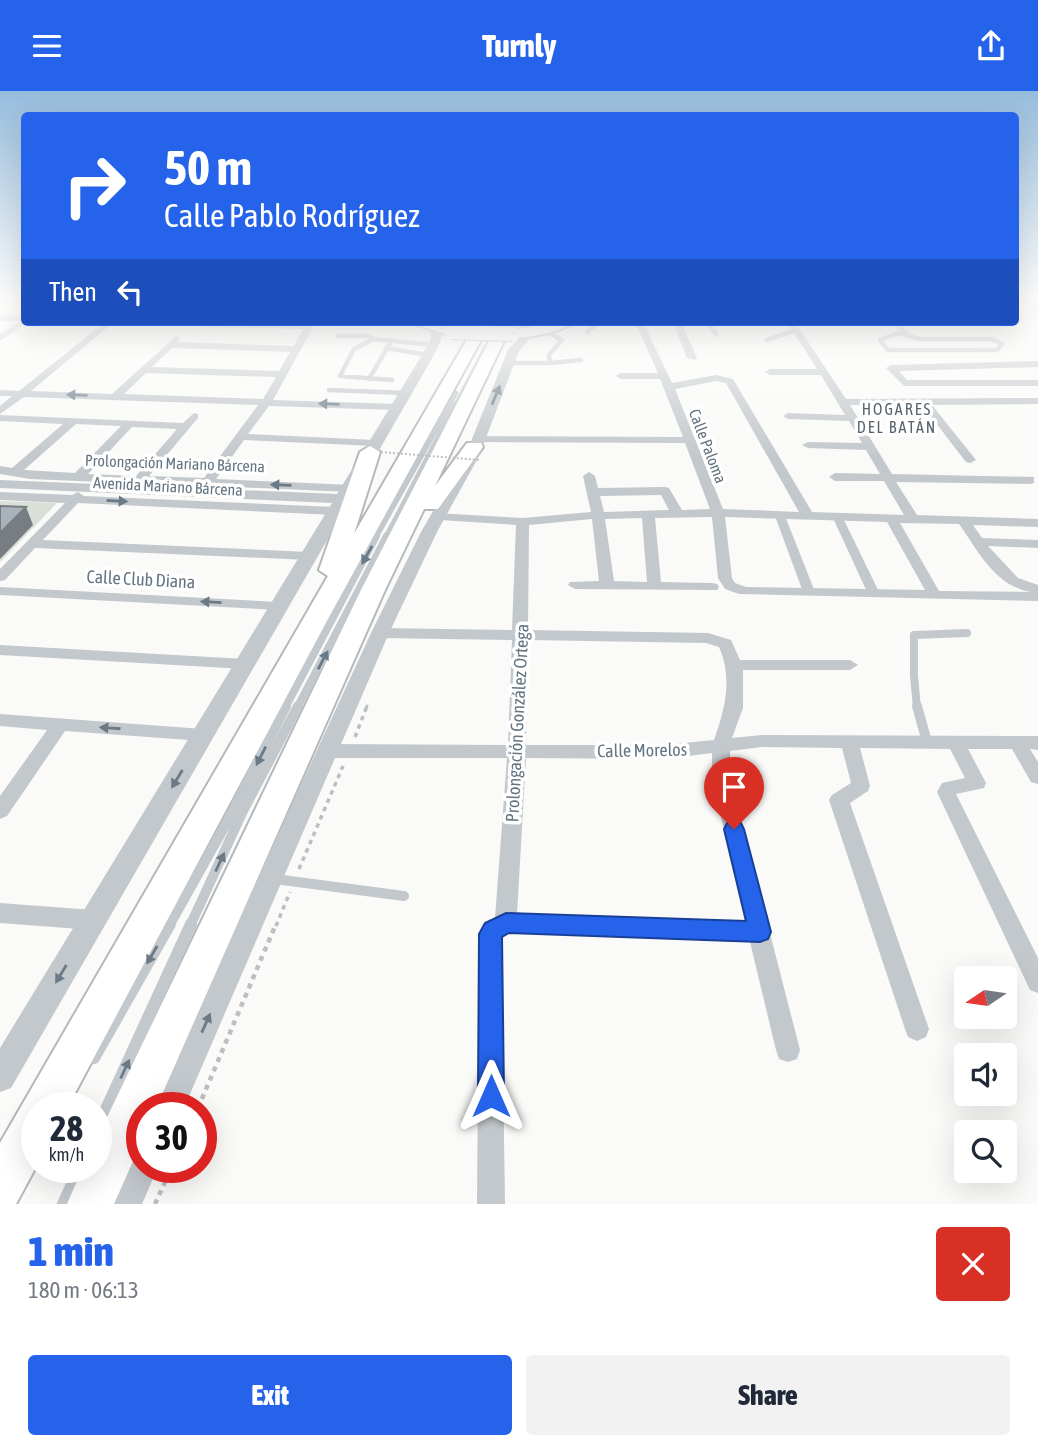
<!DOCTYPE html>
<meta charset="utf-8">
<style>
:root{--surface:#fff;--page:#f2f2f3;--text:#1f2937;--muted:#747a83;--accent:#2563eb}
body{margin:0;font-family:"Asap Condensed",sans-serif;background:var(--page);color:var(--text);height:100vh;display:flex;flex-direction:column;font-size:26px;white-space:nowrap}
*{box-sizing:border-box;margin:0}
p{font-size:23px;color:var(--muted)}
.icon{flex:none;width:38px;height:38px;fill:none;stroke:currentColor;stroke-width:2;stroke-linecap:round;stroke-linejoin:round}
.map{position:relative;height:1113px;overflow:hidden}
.sheet{display:flex;flex-direction:column;background:var(--surface);flex:1}
.sheet>*{flex:none}
.banner{position:absolute;left:21px;top:21px;width:998px;height:214px;border-radius:7px;box-shadow:0 7px 28px #0002;background:#2563eb;color:#fff;overflow:hidden}
.needle{width:46px;rotate:257deg}
.fabs{position:absolute;left:954px;top:875px;display:grid;gap:14px}
.fabs a{display:grid;place-items:center;width:63px;height:63px;border-radius:7px;background:var(--surface);box-shadow:0 7px 28px #0002;font-size:35px}
.speed{position:absolute;left:21px;top:1001px;display:flex;gap:14px;font-size:35px;font-weight:700;text-align:center}
.speed>*{display:grid;place-content:center;width:91px;height:91px;border-radius:50%;background:var(--surface);box-shadow:0 7px 28px #0002;line-height:1}
.speed small{font-size:18px;font-weight:400}
.speed .limit{border:10px solid #d22;background:#fff;color:#111}
.pin{position:absolute;display:grid;place-items:center;width:60px;height:60px;color:#fff;margin:-72px -30px;border-radius:50% 50% 50% 0;rotate:-45deg;box-shadow:0 0 7px #0007}
.pin .icon{rotate:45deg}
.me{position:absolute;width:77px;margin:-38px;rotate:0deg;stroke-linejoin:round;filter:drop-shadow(0 0 5px #0008)}
.turn{display:flex;align-items:center;gap:24px;height:147px;padding:0 28px;font-size:32px}
.turn .icon{width:91px;height:91px;stroke-width:2.5}
.turn b{display:block;font-size:49px;line-height:60px}
.then{display:flex;align-items:center;height:66px;padding:0 28px;background:#0003;gap:14px;font-size:26px}
.round{display:grid;place-items:center;flex:none;width:74px;height:74px;border-radius:7px;background:var(--page)}
.summary{display:flex;align-items:center;justify-content:space-between;height:119px;padding:0 28px}
h1{font-size:42px;font-weight:800;line-height:52px;color:var(--accent)}
.cta{display:flex;gap:14px;margin-top:auto;padding:14px 28px}
.cta a{flex:1;height:80px;border-radius:7px;background:var(--accent);color:#fff;font-size:28px;font-weight:800;line-height:80px;text-align:center}
.cta a+a{background:var(--page);color:var(--text)}
header{display:flex;justify-content:space-between;align-items:center;height:91px;padding:0 28px;background:var(--accent);color:#fff;font-size:32px;font-weight:800}
.map>svg:first-child{display:block}
.green{fill:#dadfd7}
.lines{fill:none;stroke-linecap:round;stroke-linejoin:round}
.river{fill:#bbc7cb;fill-rule:evenodd}
.primary-casing{stroke:#b5babe;stroke-width:4}
.trunk-casing{stroke:#b4b9bd;stroke-width:4}
.path-far2{stroke:#bbbfc2;stroke-width:2.5;stroke-dasharray:3.5 3.5;stroke-linecap:butt}
.path-far1{stroke:#bbbfc2;stroke-width:3.5;stroke-dasharray:4.5 4.5;stroke-linecap:butt}
.path{stroke:#bbbfc2;stroke-width:4.5;stroke-dasharray:5 5;stroke-linecap:butt}
.service-far4{stroke:#c3c8cc;stroke-width:4.5}
.service-far3{stroke:#c3c8cc;stroke-width:6}
.service-far2{stroke:#c3c8cc;stroke-width:8}
.service-far1{stroke:#c3c8cc;stroke-width:10}
.service{stroke:#c3c8cc;stroke-width:12}
.pedestrian{fill:#c3c8cc;fill-rule:evenodd}
.minor{fill:#c3c8cc;fill-rule:evenodd}
.tertiary{fill:#c3c8cc;fill-rule:evenodd}
.primary{fill:#fff;fill-rule:evenodd}
.trunk{fill:#fff;fill-rule:evenodd}
.primary-bridge-casing{stroke:#b5babe;stroke-width:16;stroke-linecap:butt}
.path-bridge{stroke:#bbbfc2;stroke-width:2;stroke-dasharray:2 2;stroke-linecap:butt}
.primary-bridge{stroke:#fff;stroke-width:14}
.shaded-wall{fill:#777d82}
.building{fill:#aab3b9;stroke:#777d82;stroke-width:2}
.oneway{fill:#6a7a87}
.route{fill:#2563eb;stroke:#184099;stroke-width:2}
.labels{text-anchor:middle;dominant-baseline:central;stroke-width:7;stroke-linejoin:round;paint-order:stroke}
.far-neighbourhood-label{font-size:16px;letter-spacing:2px;fill:#57646e;stroke:#fff}
.far-street-label{font-size:16px;fill:#657683;stroke:#fff}
.street-label{font-size:18px;fill:#657683;stroke:#fff}
</style>
<header><svg class="icon" aria-label="menu" viewBox="0 0 24 24"><path d="M4 6h16M4 12h16M4 18h16"/></svg>Turnly<svg class="icon" aria-label="share" viewBox="0 0 24 24"><path d="M12 15V3M7 8l5-5 5 5M5 13v7h14v-7"/></svg></header>
<div class="map">
<svg width="1038" height="1113" viewBox="0 0 1038 1113">
<rect width="100%" height="100%" fill="#fafaf8"/>
<path class="green" d="M0 410 57 412 0 471Z"/>
<g class="lines">
<path class="river" d="M1020 210H1038V221Z"/>
<g class="primary-casing">
<path id="primary" d="M409 231H431L458 241 451 245Z
M555 231H575C563 240 518 252 506 243L513 239Z"/>
</g>
<g class="trunk-casing">
<path id="trunk" d="M477 231H491L328 528 67 1017H37V1074L16 1113H0V1052L328 485 319 479 360 361 370 355 380 361 354 443Z
M499 231H513L435 395 467 352H481L483 356 438 418H424L385 499 156 1017H142V1050L114 1113H67L83 1076H96V1049L361 499Z"/>
</g>
<path class="path-far2" d="M366 617 368 613"/>
<path class="path-far1" d="M355 646 367 615
M299 778 343 675
M276 835 290 801"/>
<path class="path" d="M198 1017 276 833
M155 1113 172 1076"/>
<path class="service-far4" d="M707 231 716 243
M895 231 906 243
M544 239 562 249 549 264 550 272 581 269
M587 241 600 231
M898 242 920 248H992L1002 253 997 259H888L880 249Z
M338 245H368L374 248
M767 249 796 239
M386 257 428 264
M510 272H550
M369 288 392 249
M392 289 340 285 354 258 374 248 433 254
M329 299 406 302
M449 315 456 302
M455 315 499 231"/>
<path class="service-far3" d="M375 447 450 313
M386 447 456 313"/>
<path class="service-far2" d="M285 617 376 445
M297 617 387 445
M917 617 914 585V544L967 542"/>
<path class="service-far1" d="M917 615 927 651
M275 788 404 805
M169 835 230 726 286 615
M190 835 243 720 298 615"/>
<path class="service" d="M94 967 170 833
M96 1040 191 833
M63 1113 80 1076"/>
<path class="pedestrian" d="M780 422 785 425 815 501 813 503H805L803 501 775 425Z
M838 424 843 427 880 503 878 505H870L868 503 833 427Z"/>
<path class="minor" d="M1031 210H1038V214Z
M0 224H24V231H28L0 250V243L20 230H0Z
M105 231H114L31 300 112 303 176 245 180 248 178 251 294 255 303 238 151 234 147 231 306 233 316 231 273 309 397 313 402 316 397 319 269 315 248 343 375 349 381 352 375 355 244 349 216 388 353 394 355 397 349 401 211 395 203 402 197 398 199 395 30 388 0 383V375L12 377 63 333 0 330V324L183 332 194 322 198 323V327L149 385 204 387 258 314 24 306 0 323V315L12 305H0V299L19 300ZM172 257 290 261 279 280 152 276ZM146 282 276 286 263 308 124 303ZM76 333 121 335 75 382 24 379ZM132 336 177 338 136 385 88 383Z
M635 231H643L672 292 716 284 733 288 812 421 904 424 884 390H835L829 386 835 382 880 383 866 359 808 357 802 354 808 351 862 352 849 330 788 328 783 325 788 322 845 324 821 284H770L765 281 770 278H817L787 231H795L846 308 1038 307V313L932 314 976 369 970 372 966 371 922 314H850L892 383 1034 386V392L1030 393 896 391 917 424 1038 428V436L973 434 982 447 1038 449V457L988 455 1018 487 1038 494V510L739 503 725 498 718 487 712 426 655 427 661 491 712 492 717 493 719 496 717 499 575 498 568 494 570 491 599 490 592 428 529 434 528 539 708 542 731 549 740 569H850L858 574 850 579H743V617L732 647 762 644 1038 645V659L1030 658 1038 671V693L1031 691 1012 658H968L986 692 984 697 956 703 1038 867V902L1030 899 937 701 942 692 965 687 950 658 860 657 870 695 868 700 850 712 929 938 926 946 917 950 908 946 905 938 829 709 832 704 851 692 842 657 762 656 730 660V687L800 959 797 968 788 971 779 968 776 959 750 851 509 842 501 848 505 1113H477L479 843 482 836 495 827 507 667H329L323 665 320 660 323 655 329 653 508 654 512 549 380 547 372 542 380 537 512 539 516 434 440 429 434 425 435 422 523 427 591 421 583 385 589 381 595 385 598 397 665 396 669 397 682 419 710 418 685 352 478 351 472 348 478 345 683 346 660 288H621L616 285 621 282H658ZM716 290 726 292 799 421 723 418 675 298ZM661 404 669 419 604 421 600 405ZM725 426 887 431 925 499 746 496 735 492 732 487ZM642 427 647 491 614 490 605 428ZM900 432 959 433C979 461 995 495 1031 501L939 500ZM528 549 706 552 719 556C733 588 725 618 714 649L664 654H526ZM712 662V687L745 831 517 823 526 667 664 668Z
M673 231H681L697 267 695 269 687 267Z
M1038 270V276L899 280 907 289H1038V295H904L886 277 891 274Z
M0 401 72 404 78 401 84 405 335 416 341 420 335 424 78 412 43 449 309 461 316 465 309 469 35 457 5 489 0 490V478L65 412 0 409Z
M0 496 279 511 286 515 279 519 0 504Z
M0 554 245 568 253 573 245 578 0 564Z
M0 623 203 638 209 639 212 644 209 649 203 650 65 640 7 725 0 728V705L47 639 0 635Z
M0 812 93 819 101 822 104 829 101 836 93 839 0 832Z"/>
<path class="tertiary" d="M1015 210H1034L1015 214Z
M435 235 440 238 441 248 434 264 11 997 0 1001V957L332 412 0 397V389L337 403 422 264 431 248 430 238Z
M527 239 536 241 519 260 479 365 437 441 389 542 184 1017H152L371 542 421 441 465 365 508 259Z
M142 1058V1076H158L142 1113H108L130 1063Z"/>
<use href="#primary" class="primary"/>
<use href="#trunk" class="trunk"/>
<g class="primary-bridge-casing">
<path id="primary-bridge" d="M451 241 513 243"/>
</g>
<path class="path-bridge" d="M381 361 479 369"/>
<use href="#primary-bridge" class="primary-bridge"/>
</g>
<path class="shaded-wall" d="M26 416 33 434 0 468V442Z"/>
<path class="building" d="M0 415 26 416 0 442Z"/>
<defs><path id="oneway-solid" d="M-6-.8H1V-3.2L6.5 0L1 3.2V.8H-6Z" transform="scale(1.75)"/></defs>
<g class="oneway">
<use href="#oneway-solid" transform="translate(77 304) rotate(-178)"/>
<use href="#oneway-solid" transform="translate(496 304) rotate(-67)"/>
<use href="#oneway-solid" transform="translate(329 313) rotate(-178)"/>
<use href="#oneway-solid" transform="translate(281 394) rotate(-178)"/>
<use href="#oneway-solid" transform="translate(117 410) rotate(3)"/>
<use href="#oneway-solid" transform="translate(367 464) rotate(119)"/>
<use href="#oneway-solid" transform="translate(211 511) rotate(-177)"/>
<use href="#oneway-solid" transform="translate(323 569) rotate(-62)"/>
<use href="#oneway-solid" transform="translate(110 637) rotate(-176)"/>
<use href="#oneway-solid" transform="translate(261 665) rotate(117)"/>
<use href="#oneway-solid" transform="translate(177 688) rotate(121)"/>
<use href="#oneway-solid" transform="translate(220 771) rotate(-65)"/>
<use href="#oneway-solid" transform="translate(152 864) rotate(120)"/>
<use href="#oneway-solid" transform="translate(61 883) rotate(121)"/>
<use href="#oneway-solid" transform="translate(206 932) rotate(-66)"/>
<use href="#oneway-solid" transform="translate(125 978) rotate(-65)"/>
</g>
<linearGradient id="sky" x2="0" y2="1"><stop stop-color="#96bcdc"/><stop offset="0.57" stop-color="#fdfdfc"/><stop offset="1" stop-color="#fdfdfc" stop-opacity="0"/></linearGradient>
<rect width="1038" height="366" fill="url(#sky)"/>
<path class="route" d="M734 730 741 732 744 738 771 841 768 848 760 851 509 842 502 846 504 1005 500 1014 491 1018 482 1014 478 1005 479 843 485 832 506 822 746 830 724 738 727 732Z"/>
<g class="labels">
<g class="far-neighbourhood-label">
<text x="897" y="318">HOGARES<tspan x="897" dy="18">DEL BATÁN</tspan></text>
</g>
<g class="far-street-label">
<text transform="translate(708 355) rotate(69)">Calle Paloma</text>
<text transform="translate(175 372) rotate(2)">Prolongación Mariano Bárcena</text>
<text transform="translate(168 395) rotate(3)">Avenida Mariano Bárcena</text>
</g>
<g class="street-label">
<text transform="translate(141 488) rotate(3)">Calle Club Diana</text>
<text transform="translate(517 632) rotate(-87)">Prolongación González Ortega</text>
<text transform="translate(642 659) rotate(-1)">Calle Morelos</text>
</g>
</g>
</svg>
<div class="fabs">
<a><svg class="needle" viewBox="-14 -14 28 28"><path d="M0-13l5 13h-10z" fill="#e53935"/><path d="M0 13l5-13h-10z" fill="#747a83"/></svg></a>
<a><svg class="icon" aria-label="sound" viewBox="0 0 24 24"><path d="M4 9h4l5-4v14l-5-4H4zM17 9q2 3 0 6"/></svg></a>
<a><svg class="icon" aria-label="search" viewBox="0 0 24 24"><circle cx="10" cy="10" r="6"/><path d="M15 15l6 6"/></svg></a>
</div>
<div class="speed"><div>28<small>km/h</small></div><div class="limit">30</div></div>
<div class="pin" style="left:734px;top:738px;background:#d93025"><svg class="icon" aria-label="arrive" viewBox="0 0 24 24"><path d="M6 21V4h12l-3 4 3 4H6"/></svg></div>
<svg class="me" style="left:491px;top:1005px" viewBox="-20 -20 40 40"><path d="M0-17L14 15 0 8-14 15z" fill="#2563eb" stroke="#fff" stroke-width="4"/></svg>
<div class="banner">
<div class="turn"><svg class="icon" aria-label="right" viewBox="0 0 24 24"><path d="M7 20v-9h11M14 6l5 5-5 5"/></svg><div><b>50 m</b>Calle Pablo Rodríguez</div></div>
<div class="then">Then<svg class="icon" aria-label="left" viewBox="0 0 24 24"><path d="M17 20v-9H6M10 6l-5 5 5 5"/></svg></div>
</div>
</div>
<section class="sheet">
<div class="summary"><div><h1>1 min</h1><p>180 m · 06:13</p></div><a class="round" style="background:#d93025;color:#fff"><svg class="icon" aria-label="close" viewBox="0 0 24 24"><path d="M6 6l12 12M18 6L6 18"/></svg></a></div>
<div class="cta"><a>Exit</a><a>Share</a></div>
</section>
